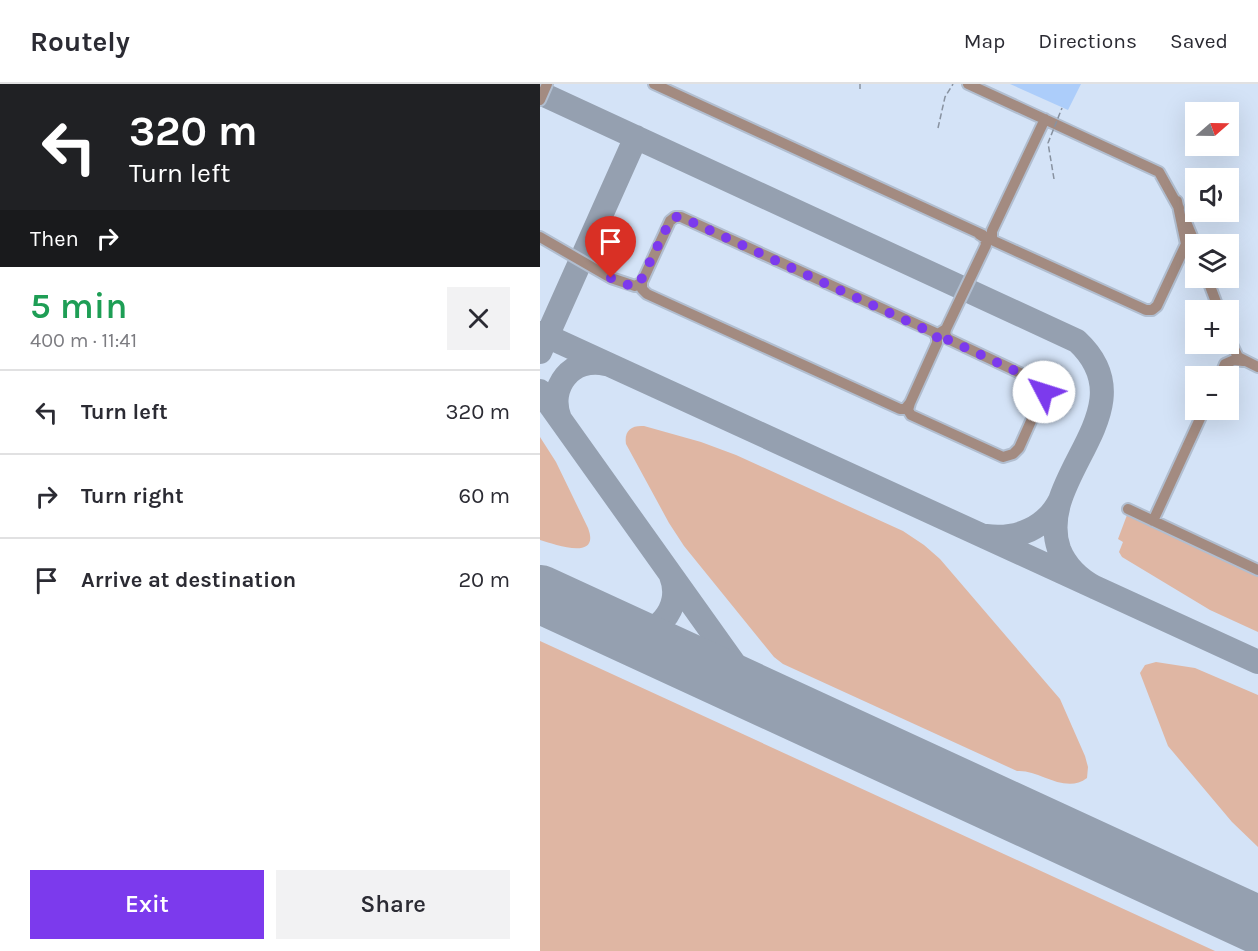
<!DOCTYPE html>
<meta charset="utf-8">
<style>
:root{--surface:#fff;--page:#f2f2f3;--text:#2b2b33;--muted:#7c7c81;--line:#e1e1e2;--accent:#7c3aed}
body{margin:0;font-family:Karla,sans-serif;background:var(--page);color:var(--text);height:100vh;display:flex;flex-direction:column;font-size:22px;white-space:nowrap}
*{box-sizing:border-box;margin:0}
p{font-size:20px;color:var(--muted)}
.icon{flex:none;width:33px;height:33px;fill:none;stroke:currentColor;stroke-width:2;stroke-linecap:round;stroke-linejoin:round}
.map{position:relative;flex:1;overflow:hidden}
.drawer{display:flex;flex-direction:column;background:var(--surface);width:540px}
.drawer>*{flex:none}
.top-card{background:#202124;color:#fff;overflow:hidden}
.needle{width:39px;rotate:70deg}
.buttons{position:absolute;left:645px;top:18px;display:grid;gap:12px}
.buttons a{display:grid;place-items:center;width:54px;height:54px;border-radius:0px;background:var(--surface);box-shadow:0 6px 24px #0002;font-size:30px}
.pin{position:absolute;display:grid;place-items:center;width:51px;height:51px;color:#fff;margin:-62px -26px;border-radius:50% 50% 50% 0;rotate:-45deg;box-shadow:0 0 6px #0007}
.pin .icon{rotate:45deg}
.me{position:absolute;width:66px;margin:-33px;rotate:310deg;stroke-linejoin:round;filter:drop-shadow(0 0 4px #0008)}
.turn{display:flex;align-items:center;gap:21px;height:126px;padding:0 30px;font-size:27px}
.turn .icon{width:78px;height:78px;stroke-width:2.5}
.turn b{display:block;font-size:42px;line-height:51px}
.then{display:flex;align-items:center;height:57px;padding:0 30px;background:#0003;gap:12px;font-size:22px}
.round{display:grid;place-items:center;flex:none;width:63px;height:63px;border-radius:0px;background:var(--page)}
.summary{display:flex;align-items:center;justify-content:space-between;height:102px;padding:0 30px}
h1{font-size:36px;font-weight:600;line-height:45px;color:#1e9e55}
.button{display:flex;gap:12px;margin-top:auto;padding:12px 30px}
.button a{flex:1;height:69px;border-radius:0px;background:var(--accent);color:#fff;font-size:24px;font-weight:600;line-height:69px;text-align:center}
.button a+a{background:var(--page);color:var(--text)}
ul{padding:0;list-style:none}
li{display:flex;align-items:center;gap:18px;height:84px;padding:0 30px;border-top:2px solid var(--line)}
li div{flex:1}
li b{display:block;font-size:22px}
li em{font-style:normal}
header{display:flex;align-items:center;gap:36px;box-sizing:border-box;height:84px;padding:0 30px;background:var(--surface);border-bottom:2px solid var(--line)}
header strong{font-size:28px}
nav{display:flex;gap:33px;margin-inline-start:auto;font-size:21px}
main{display:flex;flex:1;min-height:0}
.map>svg:first-child{display:block}
.green{fill:#dfb6a3}
.lines{fill:none;stroke-linecap:round;stroke-linejoin:round}
.taxiway{stroke:#95a0b0;stroke-width:24}
.runway{stroke:#95a0b0;stroke-width:58}
.building{fill:#accdfa}
.minor-casing{stroke:#b1bed0;stroke-width:14}
.path{stroke:#8892a0;stroke-width:1.5;stroke-dasharray:6 3;stroke-linecap:butt}
.minor{stroke:#a38b81;stroke-width:10}
.path-bridge{stroke:#8892a0;stroke-width:1.5;stroke-dasharray:6 3;stroke-linecap:butt}
.route{stroke:#7c3aed;stroke-width:10;stroke-dasharray:0 18}
</style>
<header>
<strong>Routely</strong>
<nav><a>Map</a><a>Directions</a><a>Saved</a></nav>
</header>
<main>
<section class="drawer">
<div class="top-card">
<div class="turn"><svg class="icon" aria-label="left" viewBox="0 0 24 24"><path d="M17 20v-9H6M10 6l-5 5 5 5"/></svg><div><b>320 m</b>Turn left</div></div>
<div class="then">Then<svg class="icon" aria-label="right" viewBox="0 0 24 24"><path d="M7 20v-9h11M14 6l5 5-5 5"/></svg></div>
</div>
<div class="summary"><div><h1>5 min</h1><p>400 m · 11:41</p></div><a class="round"><svg class="icon" aria-label="close" viewBox="0 0 24 24"><path d="M6 6l12 12M18 6L6 18"/></svg></a></div>
<ul>
<li><svg class="icon" aria-label="left" viewBox="0 0 24 24"><path d="M17 20v-9H6M10 6l-5 5 5 5"/></svg><div><b>Turn left</b></div><em>320 m</em></li>
<li><svg class="icon" aria-label="right" viewBox="0 0 24 24"><path d="M7 20v-9h11M14 6l5 5-5 5"/></svg><div><b>Turn right</b></div><em>60 m</em></li>
<li><svg class="icon" aria-label="arrive" viewBox="0 0 24 24"><path d="M6 21V4h12l-3 4 3 4H6"/></svg><div><b>Arrive at destination</b></div><em>20 m</em></li>
</ul>
<div class="button"><a>Exit</a><a>Share</a></div>
</section>
<div class="map">
<svg width="718" height="867" viewBox="0 0 718 867">
<rect width="100%" height="100%" fill="#d4e3f7"/>
<path class="green" d="M104 342 161 358 196 371 363 447 384 461 400 475 520 615 545 672 548 683 547 694C525 711 499 685 477 687L243 580 234 573 144 462 129 439 86 360C84 347 91 341 104 342Z
M0 353 16 378 48 444C61 478 14 460 0 456Z
M587 431 718 491V548L670 526 582 473 579 468 583 458 578 455Z
M0 557 675 867H0Z
M616 578 655 584 718 611V763L692 738 628 662 600 589 605 581Z"/>
<g class="lines">
<path class="taxiway" d="M0 9 537 257C611 326 494 392 519 465 526 483 539 495 556 504
M0 249 718 578
M0 268 96 53
M0 307 211 603 226 614
M20 335C7 303 32 272 66 280
M446 452C477 456 506 444 520 416
M82 548C115 557 144 524 131 492"/>
<path class="runway" d="M0 510 718 841"/>
</g>
<path class="building" d="M470 0H541L528 26Z"/>
<g class="lines">
<g class="minor-casing">
<path id="minor" d="M114 0 443 151
M428 0 619 88 639 124
M0 16 7 0
M505 35 452 147V154L454 157 606 226H612L617 222 646 160 637 117
M646 138 656 162
M0 153 71 194 95 202 102 198 130 137 135 133H141L398 250 406 245 446 161 445 154 439 150
M667 194 679 226
M102 198V205L107 210 360 325H365L370 319 397 259V253L395 250
M688 252 698 273 718 283
M680 292 685 280 694 276 703 277
M370 319 368 326 371 331 463 373 473 370 479 364 504 308 503 302 499 298 408 255 405 250 406 245
M588 425 718 486
M613 437 664 326"/>
</g>
<path class="path" d="M320 0V5
M398 44 405 13 413 0"/>
<use href="#minor" class="minor"/>
<path class="path-bridge" d="M514 95 508 59 522 24"/>
</g>
<g class="lines">
<path class="route" d="M71 194 91 202 99 200 130 137 135 133H141L395 250 397 253V259L403 255 409 256 499 298 503 302 504 308"/>
</g>
</svg>
<div class="buttons">
<a><svg class="needle" viewBox="-14 -14 28 28"><path d="M0-13l5 13h-10z" fill="#e53935"/><path d="M0 13l5-13h-10z" fill="#7c7c81"/></svg></a>
<a><svg class="icon" aria-label="sound" viewBox="0 0 24 24"><path d="M4 9h4l5-4v14l-5-4H4zM17 9q2 3 0 6"/></svg></a>
<a><svg class="icon" aria-label="layers" viewBox="0 0 24 24"><path d="M12 4l9 5-9 5-9-5zM3 14l9 5 9-5"/></svg></a>
<a>+</a>
<a>−</a>
</div>
<div class="pin" style="left:71px;top:194px;background:#d93025"><svg class="icon" aria-label="arrive" viewBox="0 0 24 24"><path d="M6 21V4h12l-3 4 3 4H6"/></svg></div>
<svg class="me" style="left:504px;top:308px" viewBox="-20 -20 40 40"><circle r="19" fill="#fff"/><path d="M0-13L10 11 0 6-10 11z" fill="#7c3aed"/></svg>
</div>
</main>
